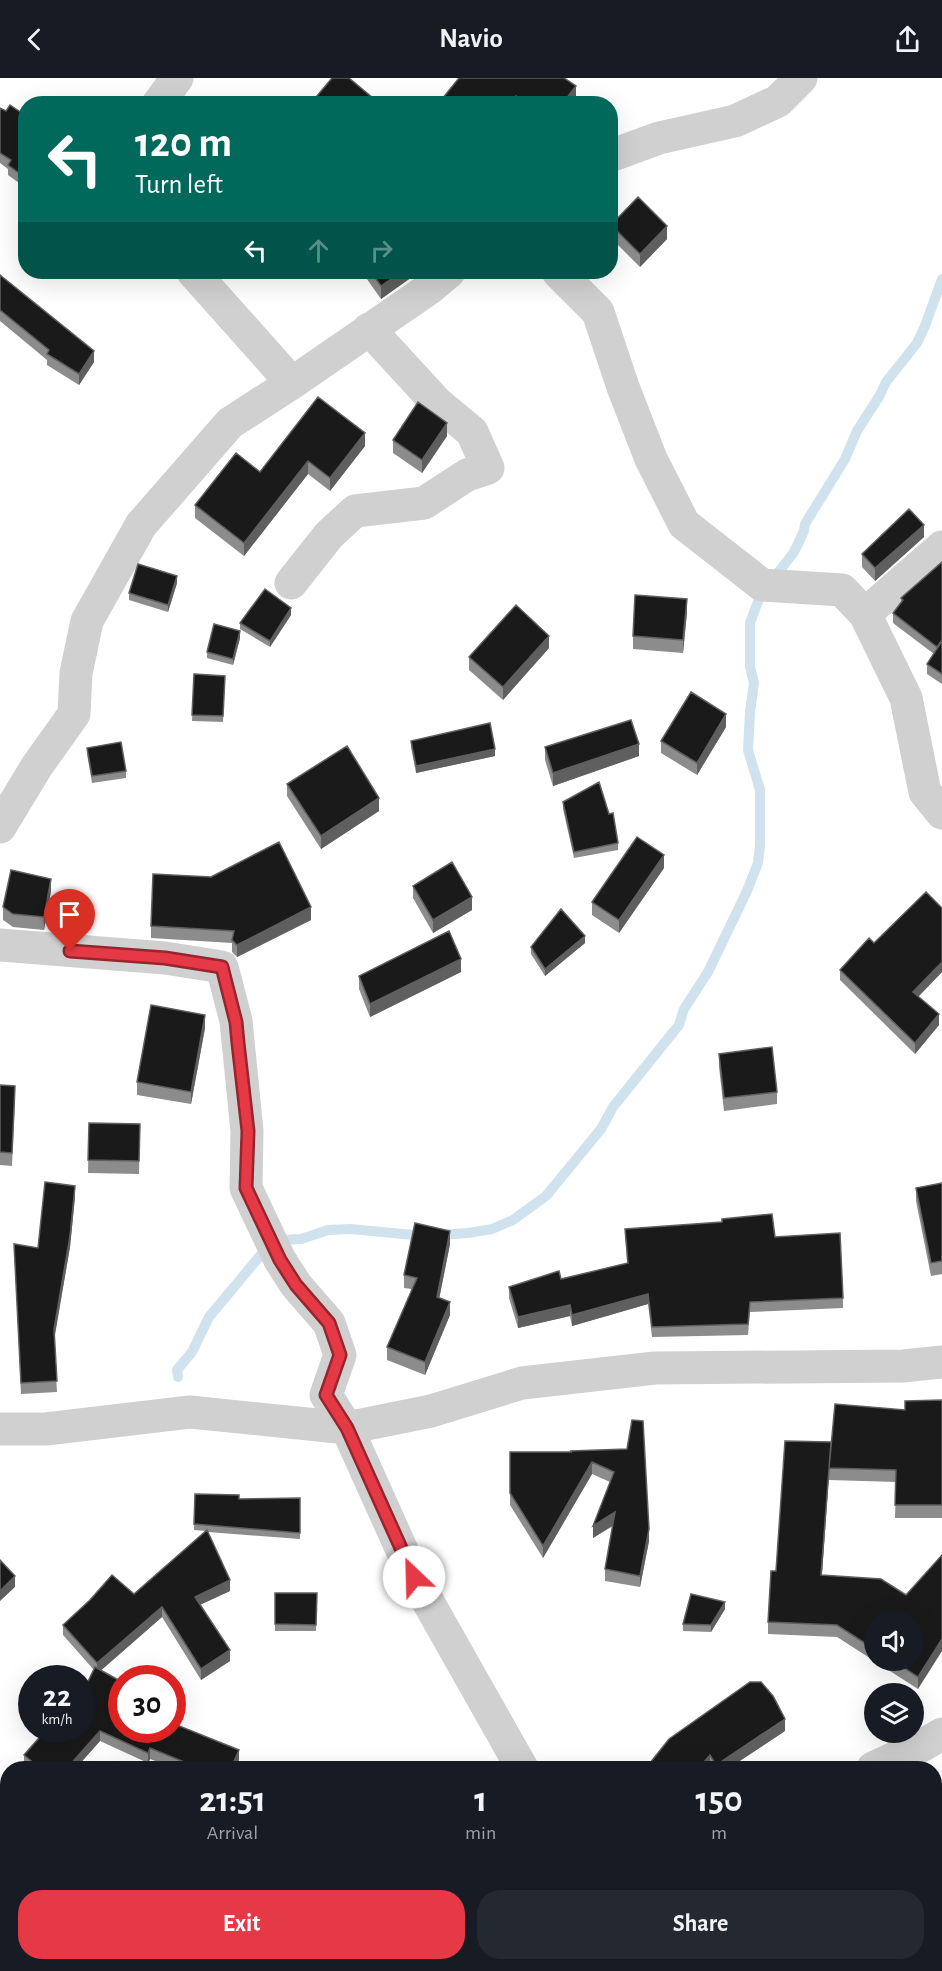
<!DOCTYPE html>
<style>
:root{--surface:#171b24;--page:#242831;--text:#f1f3f6;--muted:#9ea1a6;--accent:#e63946}
body{margin:0;font-family:"Alegreya Sans",sans-serif;background:var(--page);color:var(--text);height:100vh;display:flex;flex-direction:column;font-size:22px;white-space:nowrap}
*{box-sizing:border-box;margin:0}
p{font-size:20px;color:var(--muted)}
.icon{flex:none;width:33px;height:33px;fill:none;stroke:currentColor;stroke-width:2;stroke-linecap:round;stroke-linejoin:round}
.map{position:relative;flex:1;overflow:hidden}
.drawer{position:absolute;left:0px;top:1683px;width:942px;height:210px;display:flex;flex-direction:column;background:var(--surface);border-radius:24px 24px 0 0;box-shadow:0 6px 24px #0002}
.drawer>*{flex:none}
.guide{position:absolute;left:18px;top:18px;width:600px;height:183px;border-radius:24px;box-shadow:0 6px 24px #0002;background:#00695c;color:#fff;overflow:hidden}
.tools{position:absolute;left:864px;top:1533px;display:grid;gap:12px}
.tools a{display:grid;place-items:center;width:60px;height:60px;border-radius:50%;background:var(--surface);box-shadow:0 6px 24px #0002;font-size:30px}
.speed{position:absolute;left:18px;top:1587px;display:flex;gap:12px;font-size:30px;font-weight:700;text-align:center}
.speed>*{display:grid;place-content:center;width:78px;height:78px;border-radius:50%;background:var(--surface);box-shadow:0 6px 24px #0002;line-height:1}
.speed small{font-size:15px;font-weight:400}
.speed .limit{border:9px solid #d22;background:#fff;color:#111}
.pin{position:absolute;display:grid;place-items:center;width:51px;height:51px;color:#fff;margin:-62px -26px;border-radius:50% 50% 50% 0;rotate:-45deg;box-shadow:0 0 6px #0007}
.pin .icon{rotate:45deg}
.me{position:absolute;width:66px;margin:-33px;rotate:336deg;stroke-linejoin:round;filter:drop-shadow(0 0 4px #0008)}
.turn{display:flex;align-items:center;gap:21px;height:126px;padding:0 18px;font-size:27px}
.turn .icon{width:78px;height:78px;stroke-width:2.5}
.turn b{display:block;font-size:42px;line-height:51px}
.lanes{display:flex;align-items:center;height:57px;padding:0 18px;background:#0003;justify-content:center;gap:30px;direction:ltr}
.lanes .off{opacity:.35}
.eta{display:flex;justify-content:space-evenly;align-items:center;height:102px;text-align:center}
.eta b{font-size:36px;font-weight:600;line-height:42px}
.cta{display:flex;gap:12px;margin-top:auto;padding:12px 18px}
.cta a{flex:1;height:69px;border-radius:24px;background:var(--accent);color:#fff;font-size:24px;font-weight:600;line-height:69px;text-align:center}
.cta a+a{background:var(--page);color:var(--text)}
header{display:flex;justify-content:space-between;align-items:center;height:78px;padding:0 18px;background:var(--surface);font-size:27px;font-weight:600}
.map>svg:first-child{display:block}
.lines{fill:none;stroke-linecap:round;stroke-linejoin:round}
.stream{stroke:#cfe2ee;stroke-width:10}
.street{stroke:#d0d0d0;stroke-width:33}
.wall{fill:#8c8c8c;fill-rule:evenodd}
.shaded-wall{fill:#5f5f5f}
.building{fill:#1a1a1a;stroke:#5f5f5f;stroke-width:1.5}
.route-casing{stroke:#96252e;stroke-width:15}
.route{stroke:#e63946;stroke-width:10}
</style>
<header><svg class="icon" aria-label="back" viewBox="0 0 24 24"><path d="M15 5l-7 7 7 7"/></svg>Navio<svg class="icon" aria-label="share" viewBox="0 0 24 24"><path d="M12 15V3M7 8l5-5 5 5M5 13v7h14v-7"/></svg></header>
<div class="map">
<svg width="942" height="1893" viewBox="0 0 942 1893">
<rect width="100%" height="100%" fill="#fff"/>
<g class="lines">
<path class="stream" d="M178 1299 177 1292 192 1274 209 1239 264 1173 280 1162 301 1161 328 1152 350 1151 425 1158 468 1155 492 1151 513 1142 546 1118 601 1051 613 1029 679 947 684 931 708 894 747 813 758 785 760 767V712L748 672 750 634 754 605 750 589V545L760 518 794 474 804 453 805 446 845 381 857 353 880 317 886 304 917 265 925 248 942 201"/>
<path class="street" d="M158 26 177 0
M610 78 659 60 735 43 778 23 801 0
M193 194 292 305
M558 194 598 234 623 309 651 381 684 446 762 507 842 512 865 536 906 620 925 714 942 735
M291 505 329 457 355 433 424 425 467 397 488 390 472 354 437 325 369 251
M865 536 942 469
M0 749 37 688 74 636 76 595 87 543 141 447 230 345 292 305 430 210 449 194
M0 867 165 880 222 889 236 943 247 1053 246 1110 280 1182 296 1207 329 1245 340 1277 326 1317 347 1350 414 1499 522 1690
M0 1351H46L190 1334 347 1350 431 1333 522 1305 655 1290 903 1288 942 1284
M873 1690 923 1667 942 1656
M558 1893 569 1886"/>
</g>
<path class="wall" d="M459 0 576 19 571 26H438Z
M317 18 380 26H317Z
M0 30 6 33 26 38V110L8 97V91L0 85Z
M611 147 667 161 640 189 611 160Z
M362 194H419L381 221Z
M0 197 94 284 79 307 47 287V282L0 243Z
M447 358 422 395 393 375V362Z
M365 368 330 413 308 396 244 478 195 440V427L260 394Z
M924 459 875 503 862 489V476Z
M942 484V606L927 596V586L934 576 893 545V535L901 525V520Z
M177 505 168 534 129 522V515Z
M687 534 683 575 633 571V558Z
M291 537 270 569 240 551V545Z
M240 560 233 587 207 580V574Z
M549 570 503 622 469 592V579Z
M194 596 225 598 223 644 192 643Z
M726 649 697 697 661 675V663Z
M411 663 495 678 416 695 411 669Z
M545 669 639 678 553 708 545 682Z
M87 670 126 693V700L92 705 87 676Z
M287 706 379 733 321 771 287 718Z
M563 724 609 736 618 765V772L574 780 563 731Z
M664 790 619 855 592 837V824Z
M413 808 472 832 433 855 413 820Z
M51 813 44 852 13 849 3 842V829Z
M311 842 237 879 232 874V865L151 860V848Z
M585 865 545 898 531 876V869Z
M874 865 942 894 918 919 939 947 915 976 840 902V892Z
M461 894 370 939 359 911V898Z
M205 950 191 1026 137 1017V1004Z
M719 976 777 1014V1026L724 1033 719 989Z
M0 1007 15 1021 12 1088 0 1087Z
M89 1045 140 1046 139 1096 88 1095Z
M942 1105V1196L931 1198 916 1123V1110Z
M75 1119 70 1169 54 1260 57 1314 21 1316 14 1166 38 1170Z
M625 1151 775 1159 843 1220V1230L750 1234 748 1257 652 1259 648 1226 572 1248 570 1238 518 1250 509 1220V1209L561 1201 627 1185Z
M450 1166 439 1220 450 1237 425 1297 387 1282V1269L412 1211 404 1210V1197Z
M942 1322V1440H895L896 1404 829 1402V1396L822 1497 906 1517 942 1477 918 1611 837 1559 768 1556V1544L776 1493 831 1372 905 1332ZM874 1544 914 1582H874Z
M627 1371 649 1463 640 1509 605 1503V1491L613 1448 593 1460 610 1404 592 1396 543 1480 510 1427V1374H570V1373Z
M195 1416 239 1421 300 1420V1461L208 1454 230 1513 200 1527 230 1583 201 1602 162 1539 101 1592 122 1652 239 1682 235 1690H174L150 1681 148 1685 100 1663 76 1690H28L24 1687V1677L82 1652 94 1592 63 1557V1547L134 1516 206 1453 194 1452Z
M275 1515H317L316 1553H275Z
M725 1531 711 1554 683 1553V1546Z
M785 1653 729 1690H710V1689L709 1690H646Z
M52 1886H76L72 1893H65Z"/>
<path class="shaded-wall" d="M576 8V19L571 26H562Z
M516 18V26H507Z
M667 148V161L640 189V176Z
M401 194H419L381 221V208Z
M94 273V284L79 307V296Z
M447 345V358L422 395V382Z
M365 355V368L330 413V400Z
M308 383V396L244 478V465Z
M924 447V459L875 503V490Z
M177 498V505L168 534V527Z
M687 521V534L683 575V562Z
M291 530V537L270 569V563Z
M240 553V560L233 587V581Z
M549 558V570L503 622V609Z
M726 636V649L697 697V685Z
M639 666V678L553 708V695Z
M495 671V678L416 695V688Z
M379 720V733L321 771V758Z
M664 777V790L619 855V842Z
M51 801V813L44 852V839Z
M472 819V832L433 855V842Z
M311 829V842L237 879V867Z
M585 858V865L545 898V891Z
M461 881V894L370 939V926Z
M942 884V894L913 924V914Z
M939 936V947L915 976V965Z
M205 937V950L191 1026V1014Z
M75 1108V1119L70 1169 54 1263V1251Z
M450 1153V1166L437 1232V1219Z
M648 1216V1226L572 1248V1237Z
M450 1224V1237L425 1297V1284Z
M570 1227V1238L518 1250V1239Z
M831 1364 829 1396 821 1509V1497Z
M592 1384V1396L543 1480V1468Z
M615 1434V1446L593 1460V1448Z
M649 1451V1463L640 1509V1498Z
M15 1498V1509L0 1523V1513Z
M230 1502V1513L195 1529V1519Z
M725 1524V1531L711 1554V1547Z
M162 1529V1539L97 1596V1585Z
M942 1561V1573L918 1611V1599Z
M230 1572V1583L201 1602V1591Z
M785 1641V1653L729 1690H716V1687Z
M100 1653V1663L76 1690H67Z
M150 1670V1681L148 1685V1675Z
M239 1672V1682L235 1690H231Z
M710 1677V1689L709 1690H699Z
M70 1886H76L72 1893H70Z"/>
<path class="building" d="M332 0H349L380 26H326L317 18Z
M459 0H564L576 8 562 26H537L532 21 529 26H527L516 18 507 26H438Z
M10 27 26 38V100L8 87 11 82 0 75V30L6 33Z
M638 119 667 148 640 176 611 147Z
M371 194H401L381 208Z
M0 197 94 273 79 296 47 276 49 272 0 232Z
M318 319 365 355 330 400 308 383 244 465 195 427 236 375 260 394Z
M418 324 447 345 422 382 393 362Z
M909 431 924 447 875 490 862 476Z
M942 484V562L937 569 893 535 903 522 901 520Z
M138 486 177 498 168 527 129 515Z
M265 511 291 530 270 563 240 545Z
M635 517 687 521 683 562 633 558Z
M516 527 549 558 503 609 469 579Z
M214 546 240 553 233 581 207 574Z
M942 563V596L927 586Z
M194 596 225 598 223 638 192 637Z
M691 614 726 636 697 685 661 663Z
M631 642 639 666 553 695 545 669Z
M490 645 495 671 416 688 411 663Z
M121 664 126 693 92 698 87 670Z
M347 668 379 720 321 758 287 706Z
M599 704 609 736 613 735 618 765 574 774 563 724Z
M637 759 664 777 619 842 592 824Z
M279 764 311 829 237 867 232 862 234 853 151 848 153 796 211 799Z
M452 784 472 819 433 842 413 808Z
M11 792 51 801 44 839 13 836 3 829Z
M926 814 942 830V884L913 914 939 936 915 965 840 892 869 860 874 865Z
M561 831 585 858 545 891 531 869Z
M449 853 461 881 370 926 359 898Z
M151 927 205 937 191 1014 137 1004Z
M772 969 777 1014 724 1020 719 976Z
M0 1007 15 1008 12 1075 0 1074Z
M89 1045 140 1046 139 1083 88 1082Z
M45 1104 75 1108 70 1158 54 1251 57 1303 21 1305 14 1166 38 1170Z
M942 1105V1183L931 1185 916 1110Z
M772 1136 775 1159 840 1155 843 1220 750 1224 748 1246 652 1249 648 1216 572 1237 570 1227 518 1239 509 1209 559 1193 561 1201 628 1185 625 1151 722 1144V1141Z
M415 1145 450 1153 437 1219 450 1224 425 1284 387 1269 417 1200 404 1197Z
M942 1322V1427H895L896 1392 829 1390 835 1326 905 1332V1323Z
M632 1342 643 1343 649 1451 640 1498 605 1491 615 1434 593 1448 614 1394 592 1384 543 1468 510 1415V1374H572L570 1373 627 1371Z
M785 1363 831 1364 821 1497 881 1501 906 1517 942 1477V1561L918 1599 892 1582H914V1544H874V1571L837 1547 768 1544 771 1493H776Z
M195 1416 239 1417V1421L300 1420V1455L194 1446Z
M207 1452 230 1502 195 1519 230 1572 201 1591 162 1529 97 1585 63 1547 90 1522 112 1497 134 1516Z
M0 1482 15 1498 0 1513Z
M275 1515H317L316 1547 275 1546Z
M691 1516 725 1524 711 1547 683 1546Z
M95 1589 122 1604V1652H172V1645L239 1672 231 1690H199L150 1670 148 1675 100 1653 67 1690H40L24 1677 46 1652H82V1616Z
M750 1604H761L773 1618 785 1641 716 1687 710 1677 699 1690H646L669 1661Z
M392 1687 397 1690H390Z
M825 1886H833L841 1893H818Z"/>
<g class="lines">
<g class="route-casing">
<path id="route" d="M70 873 165 880 222 889 236 944 238 965 248 1053 246 1110 280 1182 296 1207 329 1245 340 1277 326 1317 347 1350 414 1499"/>
</g>
<use href="#route" class="route"/>
</g>
</svg>
<div class="tools">
<a><svg class="icon" aria-label="sound" viewBox="0 0 24 24"><path d="M4 9h4l5-4v14l-5-4H4zM17 9q2 3 0 6"/></svg></a>
<a><svg class="icon" aria-label="layers" viewBox="0 0 24 24"><path d="M12 4l9 5-9 5-9-5zM3 14l9 5 9-5"/></svg></a>
</div>
<div class="speed"><div>22<small>km/h</small></div><div class="limit">30</div></div>
<div class="pin" style="left:70px;top:873px;background:#d93025"><svg class="icon" aria-label="arrive" viewBox="0 0 24 24"><path d="M6 21V4h12l-3 4 3 4H6"/></svg></div>
<svg class="me" style="left:414px;top:1499px" viewBox="-20 -20 40 40"><circle r="19" fill="#fff"/><path d="M0-13L10 11 0 6-10 11z" fill="#e63946"/></svg>
<div class="guide">
<div class="turn"><svg class="icon" aria-label="left" viewBox="0 0 24 24"><path d="M17 20v-9H6M10 6l-5 5 5 5"/></svg><div><b>120 m</b>Turn left</div></div>
<div class="lanes"><svg class="icon" aria-label="left" viewBox="0 0 24 24"><path d="M17 20v-9H6M10 6l-5 5 5 5"/></svg><svg class="icon off" aria-label="ahead" viewBox="0 0 24 24"><path d="M12 20V5M6 11l6-6 6 6"/></svg><svg class="icon off" aria-label="right" viewBox="0 0 24 24"><path d="M7 20v-9h11M14 6l5 5-5 5"/></svg></div>
</div>
<section class="drawer">
<div class="eta">
<div><b>21:51</b><p>Arrival</p></div>
<div><b>1</b><p>min</p></div>
<div><b>150</b><p>m</p></div>
</div>
<div class="cta"><a>Exit</a><a>Share</a></div>
</section>
</div>
